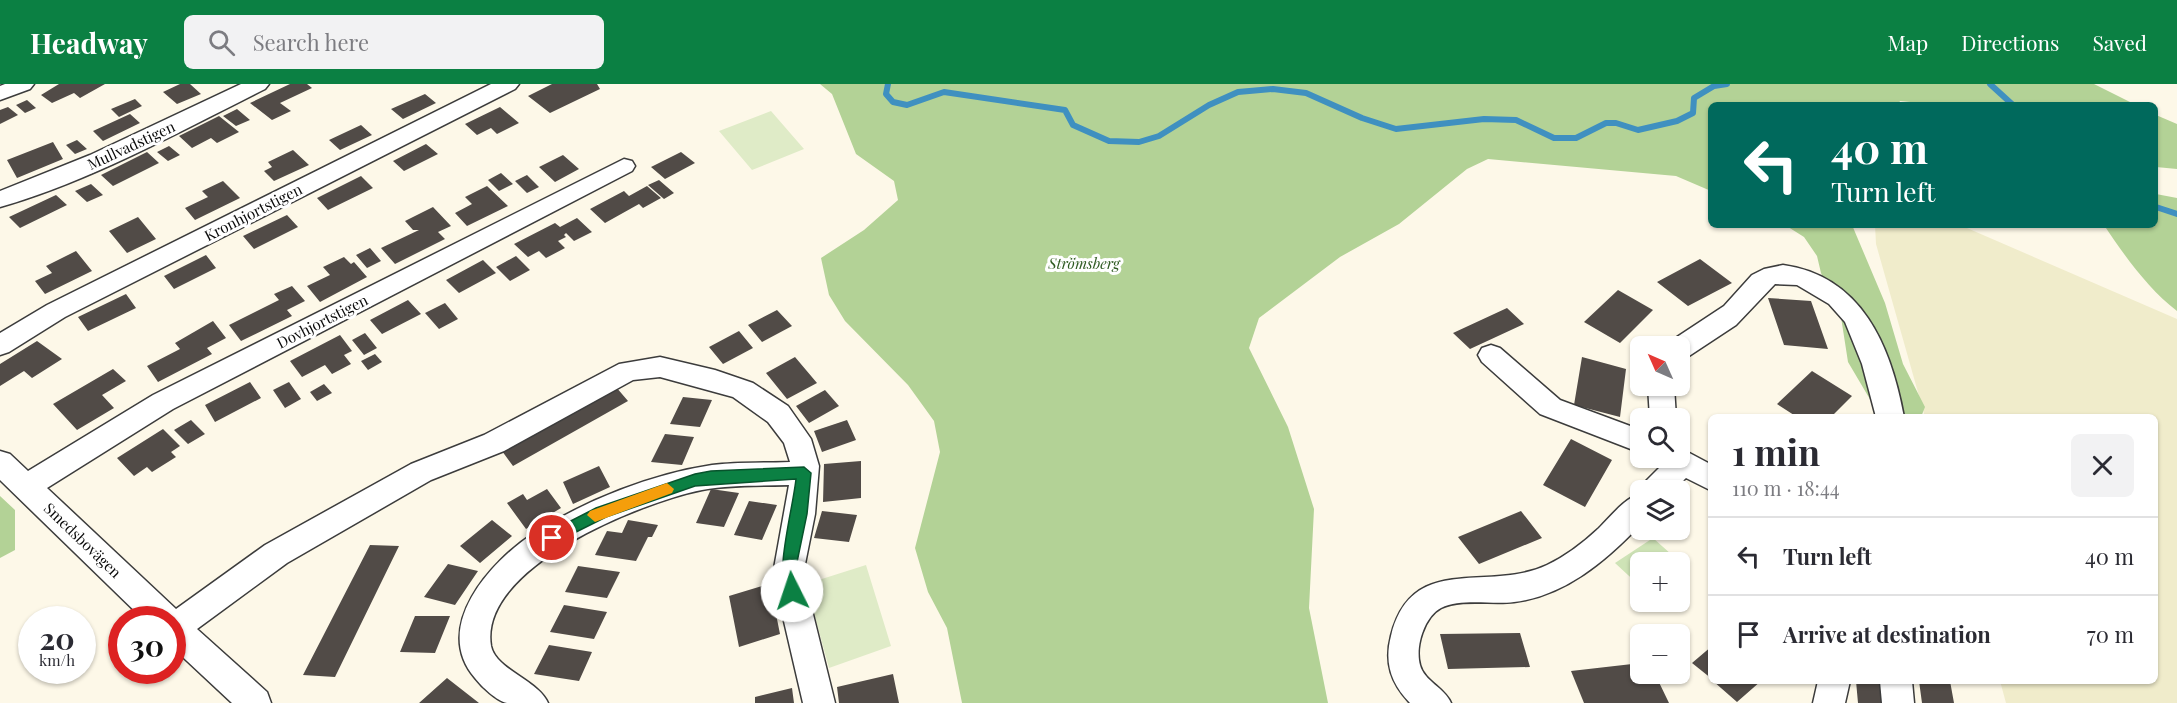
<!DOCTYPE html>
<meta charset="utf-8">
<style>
:root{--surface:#fff;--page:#f2f2f3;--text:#2b2b33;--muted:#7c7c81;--line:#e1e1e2;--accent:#0b8043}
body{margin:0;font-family:"Playfair Display",serif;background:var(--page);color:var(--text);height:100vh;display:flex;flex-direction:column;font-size:22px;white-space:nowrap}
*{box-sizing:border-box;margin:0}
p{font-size:20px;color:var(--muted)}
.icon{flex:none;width:33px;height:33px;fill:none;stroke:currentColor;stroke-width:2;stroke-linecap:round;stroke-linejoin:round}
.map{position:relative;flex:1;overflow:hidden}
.details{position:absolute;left:1708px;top:330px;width:450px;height:270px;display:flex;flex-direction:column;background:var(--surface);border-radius:9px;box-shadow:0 2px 4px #0004}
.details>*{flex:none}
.top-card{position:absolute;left:1708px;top:18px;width:450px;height:126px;border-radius:9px;box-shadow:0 2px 4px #0004;background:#00695c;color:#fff;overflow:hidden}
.needle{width:39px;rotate:315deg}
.fabs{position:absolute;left:1630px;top:252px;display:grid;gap:12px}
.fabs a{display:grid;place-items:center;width:60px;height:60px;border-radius:9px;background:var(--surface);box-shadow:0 2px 4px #0004;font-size:30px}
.speed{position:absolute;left:18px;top:522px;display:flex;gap:12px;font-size:30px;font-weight:700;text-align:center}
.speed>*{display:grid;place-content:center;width:78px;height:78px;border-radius:50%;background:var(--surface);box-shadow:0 2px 4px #0004;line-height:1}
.speed small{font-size:15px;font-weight:400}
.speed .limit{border:9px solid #d22;background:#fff;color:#111}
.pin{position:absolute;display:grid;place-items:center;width:51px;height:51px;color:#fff;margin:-26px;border:3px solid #fff;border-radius:50%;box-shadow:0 2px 6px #0007}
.me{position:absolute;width:66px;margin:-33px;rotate:356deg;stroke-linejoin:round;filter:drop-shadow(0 0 4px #0008)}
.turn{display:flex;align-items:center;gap:21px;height:126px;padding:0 24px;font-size:27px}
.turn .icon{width:78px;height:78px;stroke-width:2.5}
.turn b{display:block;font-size:42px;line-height:51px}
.round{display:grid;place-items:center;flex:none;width:63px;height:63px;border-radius:9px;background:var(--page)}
.overview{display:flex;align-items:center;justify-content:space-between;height:102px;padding:0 24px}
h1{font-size:36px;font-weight:700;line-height:45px}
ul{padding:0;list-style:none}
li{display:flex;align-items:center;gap:18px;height:78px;padding:0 24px;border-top:2px solid var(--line)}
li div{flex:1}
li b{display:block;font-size:22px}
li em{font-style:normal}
header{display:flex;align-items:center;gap:36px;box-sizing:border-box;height:84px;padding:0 30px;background:var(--accent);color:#fff}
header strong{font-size:28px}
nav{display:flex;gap:33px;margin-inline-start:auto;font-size:21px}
.search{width:420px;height:54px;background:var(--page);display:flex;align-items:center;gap:15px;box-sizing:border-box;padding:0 21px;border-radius:9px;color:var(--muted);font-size:22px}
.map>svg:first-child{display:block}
.farmland{fill:#f0eccb}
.green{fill:#cee3b6}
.forest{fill:#b3d296}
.pitch{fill:#dfebc7}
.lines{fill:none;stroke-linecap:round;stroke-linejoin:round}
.stream{stroke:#3f90c0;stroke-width:6}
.building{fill:#514b47}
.minor-casing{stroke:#3c3c3c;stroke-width:3}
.minor{fill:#fff;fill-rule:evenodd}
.route{fill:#0b8043;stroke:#07532c;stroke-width:1.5}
.slow{fill:#f59e0b}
.labels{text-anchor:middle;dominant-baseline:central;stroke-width:6;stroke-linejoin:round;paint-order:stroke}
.street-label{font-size:15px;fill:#090909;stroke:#fff}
.park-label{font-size:15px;font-style:italic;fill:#2e5a21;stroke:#fff}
</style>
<header>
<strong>Headway</strong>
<div class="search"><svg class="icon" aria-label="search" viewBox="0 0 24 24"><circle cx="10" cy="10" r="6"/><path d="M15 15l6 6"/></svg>Search here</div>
<nav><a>Map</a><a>Directions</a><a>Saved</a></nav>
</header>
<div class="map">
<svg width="2177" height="619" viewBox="0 0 2177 619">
<rect width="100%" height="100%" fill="#fdf8e8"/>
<path class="farmland" d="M1875 141H1960L2177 235V619H2006L2000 597H2156V333H1925L1876 160Z"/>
<path class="green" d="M1653 454 1681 479 1641 478V503L1615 479Z"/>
<path class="forest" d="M820 0H2094L2136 21H1941L1900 17 1898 21H1712L1711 107 1676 92 1488 75 1467 85 1399 140 1340 173 1259 234 1249 264 1288 343 1314 425 1309 524 1328 619H962L947 544 928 508 915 464 940 368 934 337 908 301 845 237 829 211 821 174 864 146 898 116 894 97 856 70 832 10Z
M2156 31 2177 40V85L2156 83Z
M2156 110 2177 114V227C2148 205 2124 171 2104 141H2156Z
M1785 141H1852L1885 219 1903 280 1925 323 1921 333H1898L1871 317 1848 278 1841 233 1821 189 1817 172 1804 153Z
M0 412 15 426V466L0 474Z"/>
<path class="pitch" d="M771 27 804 65 752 86 719 47Z
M866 481 891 562 829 584 806 500Z"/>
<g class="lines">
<path class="stream" d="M888 0 886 10 893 18 907 21 944 8 1065 26 1073 41 1109 57 1139 58 1159 52 1209 21 1238 8 1273 5 1306 9 1362 34 1396 45 1484 35 1516 36 1554 54H1576L1606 39H1616L1638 46 1677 37 1693 29 1694 14 1714 2 1727 0
M1990 0 2013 21
M2156 123 2177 130"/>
</g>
<path class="building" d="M59 0H105L80 14 74 9 52 19 41 11Z
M180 0H190L201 10 177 20 163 8Z
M290 0H307L312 4 280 19 291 27 272 36 250 19Z
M552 0H597L600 5 550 29 528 12Z
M425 10 436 19 403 35 391 25Z
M135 15 142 22 119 33 111 25Z
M27 16 36 24 25 29 16 21Z
M8 23 18 31 0 40V26Z
M500 23 519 39 497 50 491 44 477 51 465 40Z
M237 25 250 36 236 42 223 32Z
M130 30 140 39 103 57 93 47Z
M219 32 239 48 217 59 211 54 192 64 179 52Z
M361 41 372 51 340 66 329 56Z
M77 56 87 65 75 70 66 61Z
M53 58 63 75 17 94 7 76Z
M426 60 438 70 404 87 393 77Z
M169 62 180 71 168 77 157 68Z
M293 66 309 81 274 97 264 87 272 83 268 78Z
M147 68 159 79 113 102 101 91Z
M681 68 695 79 665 95 651 83Z
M563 71 579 85 555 98 539 83Z
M501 89 513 100 499 107 488 96Z
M527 91 539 103 527 109 515 97Z
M361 92 373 104 328 126 317 114Z
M659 96 674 109 664 115 648 101Z
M223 97 240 114 195 136 185 124 208 113 202 107Z
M91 100 103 111 87 118 75 107Z
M487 102 508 122 467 142 455 129 472 120 465 113Z
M647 102 661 114 643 124 639 120 605 139 590 125 624 107 629 112Z
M56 111 67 121 20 144 9 133Z
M433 123 451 142 438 148 445 155 395 180 381 164 419 146H413L405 137Z
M287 131 298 143 254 165 243 152Z
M138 133 156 155 127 169 109 147Z
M577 134 592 148 574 157 566 149 564 151 566 153 558 157 565 164 546 174 539 167 528 173 514 160 555 139 560 143Z
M370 164 381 177 367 184 356 171Z
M76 167 92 187 45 210 35 197 52 189 46 182Z
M206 171 216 184 174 205 164 192Z
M516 172 530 186 510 197 496 183Z
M344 173 351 180 354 178 367 193 320 218 307 202 330 191 323 183Z
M1700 175 1732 199 1688 222 1657 198Z
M483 176 496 189 459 209 446 196Z
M292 202 305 217 287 226 292 232 241 257 229 241 279 216 274 210Z
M1618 206 1653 226 1620 259 1584 238Z
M126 210 136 224 88 247 78 233Z
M1768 214 1811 217 1828 265 1784 261Z
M408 216 421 230 382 250 370 236Z
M445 219 458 235 439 245 425 229Z
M1507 224 1524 240 1470 265 1453 249Z
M777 226 792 242 762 258 748 241Z
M213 237 226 254 207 264 212 270 158 298 147 282 180 265 175 259Z
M739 247 753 264 723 280 709 263Z
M365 249 377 264 364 271 352 256Z
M340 251 352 267 344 271 351 280 332 290 325 281 302 293 290 277Z
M37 257 62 275 32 294 24 287 0 302V280Z
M375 270 382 278 368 286 361 277Z
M795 273 817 299 787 315 766 289Z
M1582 273 1626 285 1620 333 1574 321Z
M113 285 126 297 102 311 114 324 77 346 53 320Z
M1812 287 1852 312 1831 333H1797L1777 320Z
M250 298 261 314 215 338 205 321Z
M289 298 301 315 285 324 273 306Z
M324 300 332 309 317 317 310 308Z
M616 303 628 317 513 382 502 367Z
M825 306 839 322 809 339 796 322Z
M683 313 712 316 700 343 670 340Z
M191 336 205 350 188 360 174 346Z
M847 336 856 356 822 368 814 347Z
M163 345 180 362 171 368 176 373 152 388 147 383 134 392 117 374Z
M665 350 694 353 682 381 651 378Z
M1571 355 1612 376 1585 423 1543 401Z
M861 377V414L823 418 824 380Z
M599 382 610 403 573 420 563 398Z
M547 405 561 424 526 445 507 419 523 410 527 416Z
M711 405 739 409 724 443 696 439Z
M749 417 777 421 762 456 734 451Z
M822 427 857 431 849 458 814 454Z
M1521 427 1542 454 1479 480 1458 453Z
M492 436 512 452 480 479 460 462Z
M628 436 658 441 652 453H648L636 477 595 471 607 447 622 449Z
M370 461 399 462 335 593 303 591Z
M448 480 478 487 455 521 424 513Z
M578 482 620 488 607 514 565 508Z
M762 502 768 527 775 525 780 550 739 563 729 512Z
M564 521 607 528 594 555 550 548Z
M415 532H450L435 569 400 568Z
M1520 549 1530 583 1448 585 1440 550Z
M549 561 592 568 579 597 534 590Z
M1712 562V595L1692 579Z
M1641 579V590H1655L1669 619H1584L1571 587Z
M893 590 899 619H839L837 603Z
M447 594 479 619H419Z
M1713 597H1761L1737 618Z
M1856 597H1881L1884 619H1858Z
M1919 597H1950L1954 619H1922Z
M792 604 794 619H755V613Z"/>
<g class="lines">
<g class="minor-casing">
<path id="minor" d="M5 0H34L30 5 0 16V2Z
M241 0H269L265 5C183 46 89 98 0 123V107L90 71Z
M491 0H519L515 5 65 233 9 268 0 271V249L47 221Z
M624 75 632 77 635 82 632 87 173 325 47 404 176 525 265 461 411 380 484 351 619 280 660 273 715 286 753 299 788 322 811 355 819 382 815 430 803 490 835 619H803L773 490 789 401C760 402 730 401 702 406 642 418 478 483 491 562 496 586 538 596 548 619 535 619 520 619 507 619 497 617 482 603 475 594 431 543 491 477 534 449 586 416 652 390 712 381 738 378 764 379 790 378L784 359 768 338 733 313 660 293 633 296 504 367 431 396 287 479 197 545 267 608 271 619H232L172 563V536H144L0 396V367L10 370 28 387 153 311Z
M1783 181C1862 192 1891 262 1904 333H1876L1862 280 1845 238 1829 220 1797 201 1775 200 1736 241 1689 272 1680 275V262H1668L1677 253 1724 222 1752 191 1764 185Z
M1491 261 1500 264 1560 316 1641 346V369L1540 330 1482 278 1478 271 1482 264Z
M1648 302H1674L1676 334H1650Z
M1680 364 1712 381V407L1686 394 1673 406 1641 407 1645 398 1664 379 1662 374H1680Z
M1641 409V440C1607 476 1565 512 1514 518 1492 521 1462 514 1441 524 1424 533 1415 563 1420 581 1424 597 1445 604 1451 619H1410C1391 599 1384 579 1391 552 1412 467 1488 509 1547 481 1566 472 1584 458 1599 444 1612 431 1624 415 1641 409Z
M1818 597H1850L1845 619H1813Z
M1880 597H1912L1914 619H1882Z"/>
</g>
<use href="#minor" class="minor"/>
</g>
<path class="route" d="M804 383 811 389 807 430 797 478 799 507 797 511H786C775 488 793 424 796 395L695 402 606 433 552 460 544 454 547 449 596 424 695 390 711 387Z"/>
<path class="slow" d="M667 399 674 405 672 409 595 438 587 431 590 427Z"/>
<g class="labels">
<g class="street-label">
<text transform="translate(131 61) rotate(-25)">Mullvadstigen</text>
<text transform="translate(253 128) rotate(-27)">Kronhjortstigen</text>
<text transform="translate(322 237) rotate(-27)">Dovhjortstigen</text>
<text transform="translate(83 456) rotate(44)">Smedsbovägen</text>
</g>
<g class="park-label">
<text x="1084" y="179">Strömsberg</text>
</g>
</g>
</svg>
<div class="fabs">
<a><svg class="needle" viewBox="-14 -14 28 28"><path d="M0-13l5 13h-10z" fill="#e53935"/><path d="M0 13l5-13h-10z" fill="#7c7c81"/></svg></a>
<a><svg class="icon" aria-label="search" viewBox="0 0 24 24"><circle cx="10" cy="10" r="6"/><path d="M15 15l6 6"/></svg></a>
<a><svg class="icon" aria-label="layers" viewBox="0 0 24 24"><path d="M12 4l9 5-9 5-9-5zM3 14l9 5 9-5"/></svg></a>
<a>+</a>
<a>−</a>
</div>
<div class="speed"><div>20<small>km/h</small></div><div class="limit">30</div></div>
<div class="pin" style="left:552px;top:454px;background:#d93025"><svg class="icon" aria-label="arrive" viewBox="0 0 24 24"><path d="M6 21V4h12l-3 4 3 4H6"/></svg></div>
<svg class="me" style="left:792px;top:507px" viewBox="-20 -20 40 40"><circle r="19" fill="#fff"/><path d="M0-13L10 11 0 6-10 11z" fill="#0b8043"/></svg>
<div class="top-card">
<div class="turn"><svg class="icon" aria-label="left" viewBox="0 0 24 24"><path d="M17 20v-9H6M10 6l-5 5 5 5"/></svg><div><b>40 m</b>Turn left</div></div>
</div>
<section class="details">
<div class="overview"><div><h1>1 min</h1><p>110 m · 18:44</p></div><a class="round"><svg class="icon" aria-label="close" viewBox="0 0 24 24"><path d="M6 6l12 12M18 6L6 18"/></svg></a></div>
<ul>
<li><svg class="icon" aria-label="left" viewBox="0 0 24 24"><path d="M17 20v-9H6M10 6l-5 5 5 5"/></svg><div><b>Turn left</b></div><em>40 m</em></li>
<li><svg class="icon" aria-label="arrive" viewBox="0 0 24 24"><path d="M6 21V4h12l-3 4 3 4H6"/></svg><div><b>Arrive at destination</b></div><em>70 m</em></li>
</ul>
</section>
</div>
